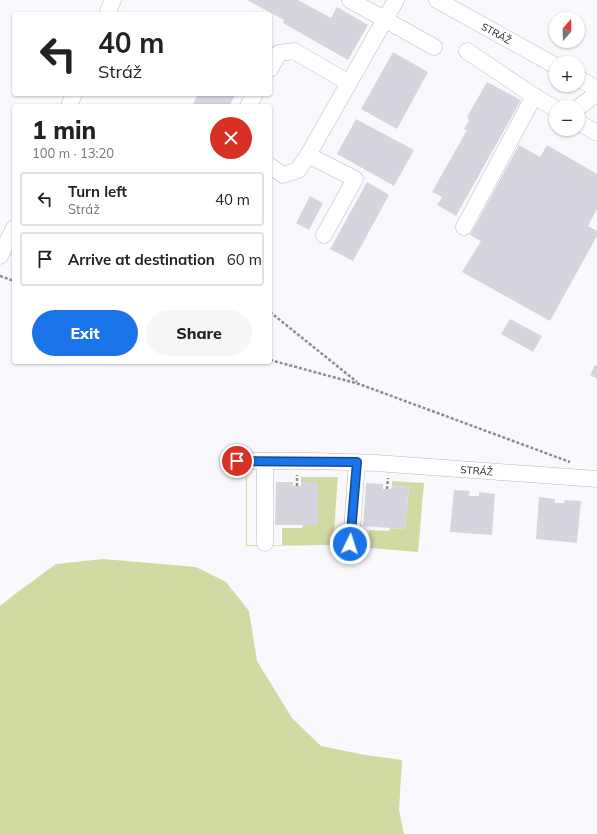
<!DOCTYPE html>
<meta charset="utf-8">
<style>
:root{--surface:#fff;--page:#f6f6f6;--text:#222;--muted:#767676;--line:#e0e0e0;--accent:#1a73e8}
body{margin:0;font-family:Mulish,sans-serif;background:var(--page);color:var(--text);height:100vh;display:flex;flex-direction:column;font-size:15px;white-space:nowrap}
*{box-sizing:border-box;margin:0}
p{font-size:13px;color:var(--muted)}
.icon{flex:none;width:22px;height:22px;fill:none;stroke:currentColor;stroke-width:2;stroke-linecap:round;stroke-linejoin:round}
.map{position:relative;flex:1;overflow:hidden}
.sheet{position:absolute;left:12px;top:104px;width:260px;height:260px;display:flex;flex-direction:column;background:var(--surface);border-radius:4px;box-shadow:0 1px 3px #0004}
.sheet>*{flex:none}
.guide{position:absolute;left:12px;top:12px;width:260px;height:84px;border-radius:4px;box-shadow:0 1px 3px #0004;background:#fff;color:var(--text);overflow:hidden}
.needle{width:26px;rotate:20deg}
.controls{position:absolute;left:549px;top:12px;display:grid;gap:8px}
.controls a{display:grid;place-items:center;width:36px;height:36px;border-radius:50%;background:var(--surface);box-shadow:0 1px 3px #0004;font-size:20px}
.pin{position:absolute;display:grid;place-items:center;width:34px;height:34px;color:#fff;margin:-17px;border:2px solid #fff;border-radius:50%;box-shadow:0 1px 4px #0007}
.me{position:absolute;width:44px;margin:-22px;rotate:4deg;stroke-linejoin:round;filter:drop-shadow(0 0 3px #0008)}
.turn{display:flex;align-items:center;gap:14px;height:84px;padding:0 20px;font-size:18px}
.turn .icon{width:52px;height:52px;stroke-width:2.5}
.turn b{display:block;font-size:28px;line-height:34px}
.round{display:grid;place-items:center;flex:none;width:42px;height:42px;border-radius:21px;background:var(--page)}
.head{display:flex;align-items:center;justify-content:space-between;height:68px;padding:0 20px}
h1{font-size:24px;font-weight:800;line-height:30px}
.button{display:flex;gap:8px;margin-top:auto;padding:8px 20px}
.button a{flex:1;height:46px;border-radius:24px;background:var(--accent);color:#fff;font-size:16px;font-weight:800;line-height:46px;text-align:center}
.button a+a{background:var(--page);color:var(--text)}
ul{padding:0;list-style:none}
li{display:flex;align-items:center;gap:12px;height:54px;margin:0 8px 6px;padding:0 12px;border:2px solid var(--line);border-radius:4px}
li div{flex:1}
li b{display:block;font-size:15px}
li em{font-style:normal}
.map>svg:first-child{display:block}
.green{fill:#d1daa3}
.building{fill:#d8d4de}
.lines{fill:none;stroke-linecap:round;stroke-linejoin:round}
.minor-casing{stroke:#b8b8c2;stroke-width:17}
.path{stroke:#8d8d90;stroke-width:2.5;stroke-dasharray:3 2;stroke-linecap:butt}
.minor{stroke:#fff;stroke-width:16}
.route-casing{stroke:#114b97;stroke-width:10}
.route{stroke:#1a73e8;stroke-width:7}
.labels{text-anchor:middle;dominant-baseline:central;stroke-width:4;stroke-linejoin:round;paint-order:stroke}
.street-label{font-size:10px;fill:#17171a;stroke:#f9f9fd}
</style>
<div class="map">
<svg width="597" height="834" viewBox="0 0 597 834">
<rect width="100%" height="100%" fill="#f9f9fd"/>
<path class="green" d="M246 477H247V545H282V528H302L303 525H318V482H301V477H338L333 543 367 546 369 530 389 531 390 528 405 529 409 487 392 485V481L424 483 418 552 333 545 246 546Z
M103 559 196 567 226 582 249 611 257 661 292 718 321 746 365 755 402 760 399 810 404 834H0V606L15 594 56 564Z"/>
<path class="building" d="M247 0H298L331 18 337 7 368 25 348 60 283 23 284 20Z
M393 52 428 72 397 129 361 109Z
M487 82 521 100 456 216 437 205 442 197 432 192 467 130 464 129 469 121 467 117Z
M198 94H236L229 106H192Z
M356 119 414 150 394 186 337 154Z
M519 145 540 157 547 145 597 174V209L588 226 597 231V236L550 321 462 272 481 241 470 235Z
M367 182 389 195 353 261 330 249Z
M310 196 323 203 309 230 296 223Z
M510 319 542 336 533 352 501 334Z
M595 365 597 366V379L590 375Z
M276 482H293V486H301V482H318V525H275Z
M366 483 383 484V489H391L392 485 409 486 405 529 363 526Z
M454 490 470 491 469 496H479V492L495 494 492 535 450 532Z
M539 497 555 499V503H564L565 500 581 501 577 543 536 539Z"/>
<g class="lines">
<g class="minor-casing">
<g id="minor">
<path d="M350 0 434 47"/>
<path id="s1" d="M437 0 556 66"/>
<path d="M107 14 113 0"/>
<path d="M467 51 534 96 556 109"/>
<path d="M270 69 279 53 294 51 349 83"/>
<path d="M578 78 597 89"/>
<path d="M69 106 74 94"/>
<path d="M248 106 255 94"/>
<path d="M578 108 597 93"/>
<path d="M578 122 597 133"/>
<path d="M308 155 355 179 324 235"/>
<path d="M270 166 283 175 298 170 308 155 396 0"/>
<path d="M464 227 534 96"/>
<path d="M0 256 14 228"/>
<path id="s2" d="M237 461H314L376 463 597 479"/>
<path d="M265 543V461"/>
<path d="M351 543 357 462"/>
</g>
</g>
<path class="path" d="M0 276 14 281
M270 312 357 382
M270 360 359 384 570 462
M297 486V475
M387 489 388 478"/>
<use href="#minor" class="minor"/>
</g>
<g class="lines">
<g class="route-casing">
<path id="route" d="M237 461 357 462 350 544"/>
</g>
<use href="#route" class="route"/>
</g>
<g class="labels">
<g class="street-label">
<text stroke="none"><textPath href="#s1" startOffset="68">STRÁŽ</textPath></text>
<text stroke="none"><textPath href="#s2" startOffset="240">STRÁŽ</textPath></text>
</g>
</g>
</svg>
<div class="controls">
<a><svg class="needle" viewBox="-14 -14 28 28"><path d="M0-13l5 13h-10z" fill="#e53935"/><path d="M0 13l5-13h-10z" fill="#767676"/></svg></a>
<a>+</a>
<a>−</a>
</div>
<div class="pin" style="left:237px;top:461px;background:#d93025"><svg class="icon" aria-label="arrive" viewBox="0 0 24 24"><path d="M6 21V4h12l-3 4 3 4H6"/></svg></div>
<svg class="me" style="left:350px;top:544px" viewBox="-20 -20 40 40"><circle r="17" fill="#1a73e8" stroke="#fff" stroke-width="3"/><path d="M0-11L8 9 0 5-8 9z" fill="#fff"/></svg>
<div class="guide">
<div class="turn"><svg class="icon" aria-label="left" viewBox="0 0 24 24"><path d="M17 20v-9H6M10 6l-5 5 5 5"/></svg><div><b>40 m</b>Stráž</div></div>
</div>
<section class="sheet">
<div class="head"><div><h1>1 min</h1><p>100 m · 13:20</p></div><a class="round" style="background:#d93025;color:#fff"><svg class="icon" aria-label="close" viewBox="0 0 24 24"><path d="M6 6l12 12M18 6L6 18"/></svg></a></div>
<ul>
<li><svg class="icon" aria-label="left" viewBox="0 0 24 24"><path d="M17 20v-9H6M10 6l-5 5 5 5"/></svg><div><b>Turn left</b><p>Stráž</p></div><em>40 m</em></li>
<li><svg class="icon" aria-label="arrive" viewBox="0 0 24 24"><path d="M6 21V4h12l-3 4 3 4H6"/></svg><div><b>Arrive at destination</b></div><em>60 m</em></li>
</ul>
<div class="button"><a>Exit</a><a>Share</a></div>
</section>
</div>
